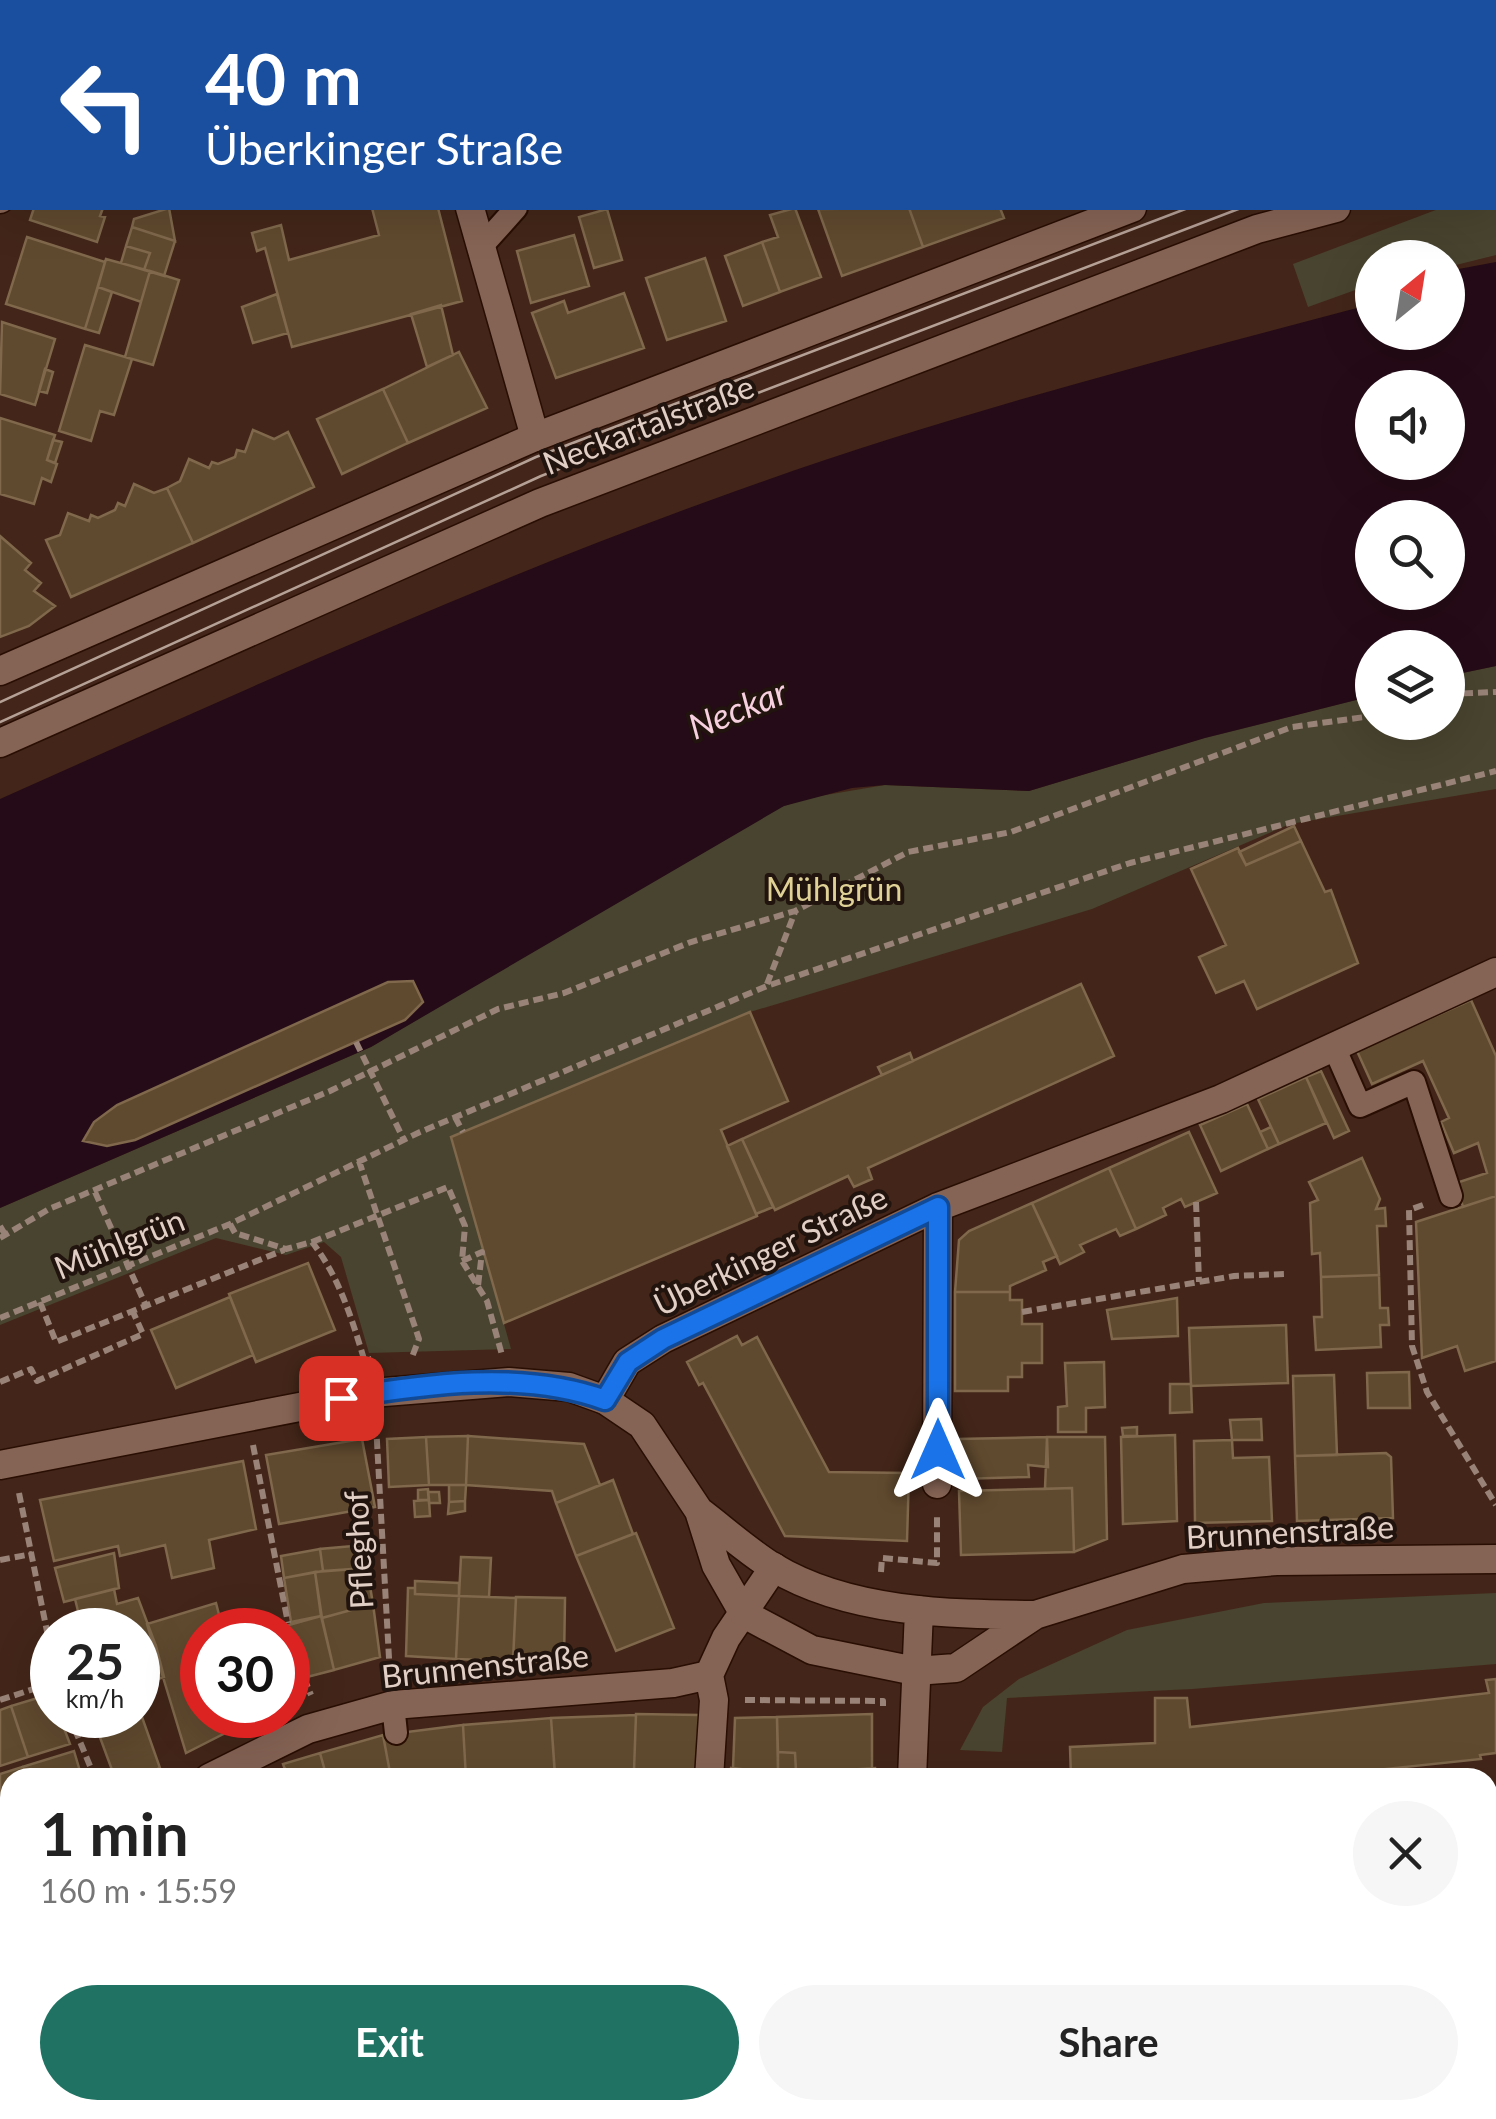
<!DOCTYPE html>
<meta charset="utf-8">
<style>
:root{--surface:#fff;--page:#f6f6f6;--text:#222;--muted:#767676;--accent:#207362}
body{margin:0;font-family:Lato,sans-serif;background:var(--page);color:var(--text);height:100vh;display:flex;flex-direction:column;font-size:38px;white-space:nowrap}
*{box-sizing:border-box;margin:0}
p{font-size:32px;color:var(--muted)}
.icon{flex:none;width:55px;height:55px;fill:none;stroke:currentColor;stroke-width:2;stroke-linecap:round;stroke-linejoin:round}
.map{position:relative;flex:1;overflow:hidden}
.sheet{position:absolute;left:0px;top:1768px;width:1498px;height:352px;display:flex;flex-direction:column;background:var(--surface);border-radius:30px 30px 0 0;box-shadow:0 10px 40px #0002}
.sheet>*{flex:none}
.hud{position:absolute;left:0px;top:0px;width:1498px;height:210px;box-shadow:0 10px 40px #0002;background:#1a4fa0;color:#fff;overflow:hidden}
.needle{width:65px;rotate:30deg}
.buttons{position:absolute;left:1355px;top:240px;display:grid;gap:20px}
.buttons a{display:grid;place-items:center;width:110px;height:110px;border-radius:50%;background:var(--surface);box-shadow:0 10px 40px #0002;font-size:50px}
.speed{position:absolute;left:30px;top:1608px;display:flex;gap:20px;font-size:50px;font-weight:700;text-align:center}
.speed>*{display:grid;place-content:center;width:130px;height:130px;border-radius:50%;background:var(--surface);box-shadow:0 10px 40px #0002;line-height:1}
.speed small{font-size:25px;font-weight:400}
.speed .limit{border:15px solid #d22;background:#fff;color:#111}
.pin{position:absolute;display:grid;place-items:center;width:85px;height:85px;color:#fff;margin:-42px;border-radius:20px;box-shadow:0 5px 15px #0006}
.me{position:absolute;width:110px;margin:-55px;rotate:0deg;stroke-linejoin:round;filter:drop-shadow(0 0 8px #0008)}
.turn{display:flex;align-items:center;gap:35px;height:210px;padding:0 40px;font-size:45px}
.turn .icon{width:130px;height:130px;stroke-width:2.5}
.turn b{display:block;font-size:70px;line-height:85px}
.round{display:grid;place-items:center;flex:none;width:105px;height:105px;border-radius:52px;background:var(--page)}
.summary{display:flex;align-items:center;justify-content:space-between;height:170px;padding:0 40px}
h1{font-size:60px;font-weight:700;line-height:75px}
.cta{display:flex;gap:20px;margin-top:auto;padding:20px 40px}
.cta a{flex:1;height:115px;border-radius:60px;background:var(--accent);color:#fff;font-size:40px;font-weight:700;line-height:115px;text-align:center}
.cta a+a{background:var(--page);color:var(--text)}
.map>svg:first-child{display:block}
.green{fill:#49442f}
.water{fill:#250b17;fill-rule:evenodd}
.building{fill:#604a2f;stroke:#7f684c;stroke-width:2.5}
.lines{fill:none;stroke-linecap:round;stroke-linejoin:round}
.service-casing{stroke:#290e03;stroke-width:26}
.pedestrian-casing{stroke:#290e03;stroke-width:31}
.minor-casing{stroke:#290e03;stroke-width:31}
.secondary-casing{stroke:#290e03;stroke-width:31}
.path{stroke:#998277;stroke-width:6;stroke-dasharray:10 5;stroke-linecap:butt}
.service{stroke:#866455;stroke-width:22}
.pedestrian{stroke:#866455;stroke-width:28}
.minor{stroke:#866455;stroke-width:28}
.secondary{stroke:#866455;stroke-width:28}
.tram{stroke:#b6a197;stroke-width:2.5}
.route-casing{stroke:#114b97;stroke-width:25}
.route{stroke:#1a73e8;stroke-width:18}
.labels{text-anchor:middle;dominant-baseline:central;stroke-width:8;stroke-linejoin:round;paint-order:stroke}
.street-label{font-size:32px;fill:#e1cec5;stroke:#21130d}
.park-label{font-size:32px;fill:#e0d296;stroke:#21130d}
.water-label{font-size:35px;font-style:italic;fill:#f7d0df;stroke:#21130d}
</style>
<div class="map">
<svg width="1496" height="2119" viewBox="0 0 1496 2119">
<rect width="100%" height="100%" fill="#432619"/>
<path class="green" d="M1496 187V255L1448 267V258H1372V284L1308 307 1293 264 1441 208H1495Z
M1496 666V789L1290 824 1092 909 750 1012 452 1137 511 1349 369 1353 341 1257 324 1242 286 1255 216 1238 0 1325V1208L371 1047 766 812 808 798 885 785 1029 791 1204 738 1372 696V722H1448V676Z
M1496 1593V1664L1192 1689 1007 1698 1002 1752 960 1750 983 1707 1019 1679 1127 1630 1264 1603Z
M1488 1870 1496 1872V1976L1488 1974Z"/>
<path class="water" d="M1496 262V666L1448 676V648H1372V696L1205 738 1029 791 885 785 852 788 784 806 371 1047 0 1208V799C242 691 484 581 733 492 943 416 1157 361 1372 304V332H1448V271ZM1372 388H1448V462H1372ZM1372 518H1448V592H1372Z"/>
<path class="building" d="M7 0H91V2H8Z
M121 0H203L204 2H122Z
M493 0H531V2H485Z
M548 0H624V2H548Z
M843 0H902L903 2H844Z
M1136 0H1209L1210 2H1136Z
M1377 0H1488L1489 2H1378Z
M34 208H103L100 216 105 217 97 242 30 220Z
M169 208 175 241 132 227 134 219Z
M372 208H438L462 301 292 347 265 248 257 251 252 233 281 225 289 260 379 235Z
M795 208 821 277 780 292 762 242 778 237 770 215Z
M909 208 923 247 842 276 818 209Z
M909 208H1000L1004 218 923 247Z
M607 209 622 260 594 268 579 217Z
M132 227 175 241 164 276 144 270 150 253 126 246Z
M574 235 589 286 531 303 517 251Z
M27 237 105 262 85 329 6 304Z
M762 242 780 292 743 306 725 256Z
M126 246 150 253 144 270 121 263Z
M705 258 726 321 667 340 646 278Z
M106 259 150 271 141 302 98 287Z
M150 271 179 280 153 365 125 357Z
M98 287 112 292 99 333 85 329Z
M624 293 644 348 556 378 532 313 564 301 568 313Z
M277 294 288 333 253 343 242 307Z
M441 305 453 355 427 367 411 314Z
M2 322 55 339 35 405 0 394Z
M85 345 132 359 114 415 100 411 91 441 59 431Z
M459 352 487 408 408 443 383 389Z
M45 369 53 372 47 393 39 391Z
M383 389 408 443 342 474 317 419Z
M0 418 55 435 47 460 57 464 51 482 42 478 34 504 0 494Z
M253 430 274 439 288 432 314 487 193 543 167 488 180 481 189 459 209 468 212 462 218 464 235 457 237 450 245 452Z
M53 440 62 442 55 463 47 460Z
M134 484 154 493 167 488 193 543 71 597 46 540 60 535 68 513 89 521 91 515 98 518 115 510 118 503 125 506Z
M0 536 31 563 25 570 41 583 34 591 55 606 29 626 0 637Z
M1294 826 1301 841 1246 865 1239 852Z
M1301 841 1325 892 1331 890 1358 963 1257 1009 1244 981 1216 993 1199 957 1226 945 1191 869 1238 848 1246 865Z
M413 981 423 1002 405 1020 135 1140 107 1146 83 1141 94 1122 117 1105 388 982Z
M1081 984 1114 1056 868 1168 872 1179 854 1187 848 1176 775 1210 742 1139Z
M1471 1000 1496 1056V1196L1463 1207 1456 1183 1487 1173 1478 1143 1454 1153 1441 1122 1449 1118 1423 1061 1372 1084 1357 1051Z
M750 1012 788 1101 721 1130 757 1216 504 1323 451 1137Z
M910 1053 913 1061 882 1075 878 1067Z
M1321 1071 1349 1131 1334 1138 1306 1077Z
M1306 1077 1326 1123 1279 1144 1258 1099Z
M1247 1104 1268 1149 1221 1171 1200 1125Z
M1271 1127 1279 1144 1268 1149 1260 1132Z
M1189 1132 1217 1193 1185 1207 1181 1199 1163 1208 1166 1215 1136 1229 1109 1168Z
M742 1139 773 1207 756 1214 727 1146Z
M1362 1158 1380 1199 1376 1209 1385 1208 1386 1226H1377L1379 1275 1321 1277 1320 1253 1312 1254 1310 1203 1318 1200 1309 1182Z
M1109 1168 1136 1229 1120 1236 1116 1229 1080 1245 1084 1252 1060 1264 1032 1203Z
M1496 1196V1361L1465 1371 1457 1346 1422 1358 1416 1222Z
M1032 1203 1057 1256 1043 1262 1046 1270 1010 1286V1292H955L959 1240 969 1231Z
M308 1263 335 1330 256 1362 229 1294Z
M1379 1275 1380 1308H1388L1389 1325H1380L1381 1347 1316 1350 1314 1317H1322L1321 1277Z
M955 1292H1010V1300H1022V1324H1042V1363H1022V1377H1008V1391H955Z
M230 1297 253 1355 176 1388 151 1330Z
M1177 1298 1178 1336 1112 1339 1107 1310Z
M1286 1325 1288 1383 1191 1386 1189 1328Z
M737 1336 742 1345 757 1337 829 1472 909 1473 907 1541 785 1536 703 1383 699 1385 687 1362Z
M1104 1362 1105 1407 1086 1408V1432H1058V1407L1067 1406 1065 1363Z
M1409 1372 1410 1408H1368L1367 1373Z
M1334 1375 1337 1455 1295 1456 1293 1376Z
M1170 1384H1191L1192 1412 1170 1413Z
M1261 1419 1262 1440H1232L1230 1420Z
M1137 1427V1436H1123L1122 1428Z
M1175 1435 1177 1521 1123 1524 1121 1437Z
M468 1436 584 1444 600 1485 556 1503 552 1491 466 1485Z
M468 1436 466 1485H429L426 1437Z
M426 1437 429 1485 389 1487 387 1439Z
M1047 1437H1105L1107 1539 1074 1552 1072 1488 1045 1489Z
M1047 1437 1048 1467 1028 1465 1029 1477 959 1479 958 1439Z
M362 1439 375 1507 279 1524 266 1455Z
M1232 1440 1233 1458 1269 1457 1272 1521 1195 1523 1194 1441Z
M1386 1453 1391 1457 1393 1518 1297 1521 1295 1456Z
M243 1461 256 1529 209 1540 214 1568 172 1578 165 1545 120 1556 118 1546 54 1561 40 1500Z
M613 1480 633 1534 576 1556 556 1503Z
M449 1485H466L465 1501 449 1502Z
M1072 1488 1074 1552 961 1555 959 1491Z
M428 1489 429 1500H418V1490Z
M428 1492H439L440 1503H429Z
M429 1500 430 1516 415 1517 414 1501Z
M465 1501V1511L448 1514 449 1502Z
M636 1533 674 1628 616 1651 576 1556Z
M364 1545 367 1568 323 1571 320 1549Z
M320 1549 323 1571 284 1578 281 1556Z
M114 1553 119 1588 64 1602 55 1568Z
M461 1557 491 1558 489 1597 459 1596Z
M367 1568 373 1604 322 1618 315 1572Z
M315 1572 321 1616 291 1622 284 1578Z
M415 1581 459 1583V1596L415 1594Z
M408 1588H415V1594L459 1596 456 1659 406 1656Z
M114 1589 117 1604 138 1598 156 1646 138 1653V1630H69L66 1618 79 1615 75 1599Z
M459 1596 516 1598 513 1661 456 1659Z
M516 1597 565 1598 564 1663 513 1661Z
M216 1603 223 1630H202V1715H235L237 1727 186 1753 147 1624Z
M373 1604 380 1657 334 1670 322 1618Z
M321 1616 334 1670 288 1682V1630H271Z
M156 1646 164 1677 142 1685 138 1653Z
M1496 1679V1753L1480 1755 1481 1759 1301 1778H1071L1070 1747 1155 1743V1698H1187L1190 1727 1489 1693 1486 1680Z
M51 1694 52 1715H59L70 1744 28 1757 11 1706Z
M138 1701 142 1717 98 1732 92 1715H138Z
M11 1706 28 1757 0 1766V1710Z
M636 1714 699 1715 696 1774 634 1771Z
M872 1714V1769L796 1772 795 1753 778 1752 777 1717Z
M636 1715 634 1771 555 1774 551 1718Z
M142 1717 160 1768 135 1778H115L98 1732Z
M777 1717 778 1774 733 1768 735 1718Z
M551 1718 555 1777 466 1778 463 1725Z
M463 1725 466 1778H391L383 1735Z
M383 1735 391 1778H327L320 1753Z
M74 1751 82 1778H26L22 1767Z
M778 1752 795 1753 796 1770 778 1769Z
M320 1753 327 1778H288L283 1764Z
M22 1767 26 1778H10V1853L0 1857V1774Z
M731 1768 775 1774V1778H729Z
M875 1768V1778H848V1770Z
M285 1769 288 1778H262Z
M778 1769 813 1771V1778H775Z
M654 1772 691 1774 690 1778H653Z
M0 2023 10 2025 0 2052Z
M1488 2036 1496 2038V2119H1352L1353 2110H1488Z
M0 2055 10 2060V2103L0 2108Z
M54 2110H87L88 2119H56Z
M139 2110H250L279 2119H137Z
M445 2110H542L540 2116 546 2119H452L446 2116Z
M575 2110H636L635 2119H574Z
M711 2110H759V2119H709Z
M766 2110H790V2119H765Z
M806 2110H859L858 2119H806Z"/>
<g class="lines">
<g class="service-casing">
<path id="service" d="M481 247 516 208
M1334 1047 1360 1106 1414 1082 1451 1196
M393 1705 396 1733"/>
</g>
<g class="pedestrian-casing">
<path id="pedestrian" d="M18 2119 28 2114"/>
</g>
<g class="minor-casing">
<path id="minor" d="M412 0 413 2
M1248 0 1249 2
M348 2 357 0
M0 110H2
M0 199 2 191
M470 208 535 437
M605 1400 627 1362 663 1339 938 1207 1221 1099 1496 972
M937 1484 938 1207
M709 1675 726 1638 774 1567
M709 1675 714 1700 709 1778
M209 1778 308 1729 393 1705 673 1683 709 1675
M0 1889 10 1886
M100 2110 103 2119
M367 2110 387 2119
M667 2119 668 2110"/>
</g>
<g class="secondary-casing">
<path id="secondary" d="M1495 69 1496 68
M1495 161H1496
M0 671 535 437 1132 208
M0 743 540 503 1257 229 1336 208
M0 1465 372 1393 509 1382 569 1387 605 1400 642 1425 699 1511 716 1565 744 1614 812 1650 915 1671 956 1668 1035 1615 1183 1569 1276 1561 1496 1559
M699 1511C723 1529 747 1551 773 1567 849 1613 949 1614 1035 1615
M912 1778 919 1610
M898 2119 899 2110"/>
</g>
<path class="path" d="M829 0 830 2
M1102 0 1103 2
M1448 694 1496 692
M767 984 795 912
M356 1042 404 1140
M455 1117 463 1132
M359 1161 419 1339 412 1357
M95 1192 146 1306
M1196 1202 1199 1282
M1423 1205 1409 1210 1412 1346 1427 1392 1496 1505
M230 1224 235 1233 286 1249 312 1242C339 1277 351 1316 364 1359H371
M0 1226 6 1236
M0 1238 49 1209 330 1091 498 1009 564 993 691 942 795 911 908 852 1011 832 1292 727 1372 716
M312 1242 448 1187 465 1226 462 1261 487 1301 502 1355
M462 1261 482 1252 478 1286
M40 1302 56 1342 284 1250
M1022 1312 1234 1276 1284 1274
M0 1318 230 1224 420 1132 767 986 1130 863 1496 771
M0 1382 31 1369 37 1381 143 1334 133 1312
M376 1424 390 1676
M253 1445 288 1623
M19 1493 52 1656
M0 1560 32 1554
M881 1572 882 1558 937 1563V1515
M304 1678 311 1695
M0 1700 52 1683
M745 1700 883 1701V1706
M69 1715 95 1778"/>
<use href="#service" class="service"/>
<use href="#pedestrian" class="pedestrian"/>
<use href="#minor" class="minor"/>
<use href="#secondary" class="secondary"/>
<path class="tram" d="M1495 99 1496 98
M1495 119H1496
M0 702 536 457 1188 208
M0 722 541 476 1241 208"/>
</g>
<g class="lines">
<g class="route-casing">
<path id="route" d="M341 1398C426 1384 522 1370 605 1400L628 1362 663 1339 938 1207V1450"/>
</g>
<use href="#route" class="route"/>
</g>
<g class="labels">
<g class="street-label">
<text transform="translate(648 424) rotate(-21)">Neckartalstraße</text>
<text transform="translate(119 1243) rotate(-22)">Mühlgrün</text>
<text transform="translate(770 1250) rotate(-26)">Überkinger Straße</text>
<text transform="translate(1290 1531) rotate(-3)">Brunnenstraße</text>
<text transform="translate(358 1550) rotate(-93)">Pfleghof</text>
<text transform="translate(485 1665) rotate(-6)">Brunnenstraße</text>
</g>
<g class="park-label">
<text x="834" y="888">Mühlgrün</text>
</g>
<g class="water-label">
<text transform="translate(737 708) rotate(-22)">Neckar</text>
</g>
</g>
</svg>
<div class="buttons">
<a><svg class="needle" viewBox="-14 -14 28 28"><path d="M0-13l5 13h-10z" fill="#e53935"/><path d="M0 13l5-13h-10z" fill="#767676"/></svg></a>
<a><svg class="icon" aria-label="sound" viewBox="0 0 24 24"><path d="M4 9h4l5-4v14l-5-4H4zM17 9q2 3 0 6"/></svg></a>
<a><svg class="icon" aria-label="search" viewBox="0 0 24 24"><circle cx="10" cy="10" r="6"/><path d="M15 15l6 6"/></svg></a>
<a><svg class="icon" aria-label="layers" viewBox="0 0 24 24"><path d="M12 4l9 5-9 5-9-5zM3 14l9 5 9-5"/></svg></a>
</div>
<div class="speed"><div>25<small>km/h</small></div><div class="limit">30</div></div>
<div class="pin" style="left:341px;top:1398px;background:#d93025"><svg class="icon" aria-label="arrive" viewBox="0 0 24 24"><path d="M6 21V4h12l-3 4 3 4H6"/></svg></div>
<svg class="me" style="left:938px;top:1450px" viewBox="-20 -20 40 40"><path d="M0-17L14 15 0 8-14 15z" fill="#1a73e8" stroke="#fff" stroke-width="4"/></svg>
<div class="hud">
<div class="turn"><svg class="icon" aria-label="left" viewBox="0 0 24 24"><path d="M17 20v-9H6M10 6l-5 5 5 5"/></svg><div><b>40 m</b>Überkinger Straße</div></div>
</div>
<section class="sheet">
<div class="summary"><div><h1>1 min</h1><p>160 m · 15:59</p></div><a class="round"><svg class="icon" aria-label="close" viewBox="0 0 24 24"><path d="M6 6l12 12M18 6L6 18"/></svg></a></div>
<div class="cta"><a>Exit</a><a>Share</a></div>
</section>
</div>
